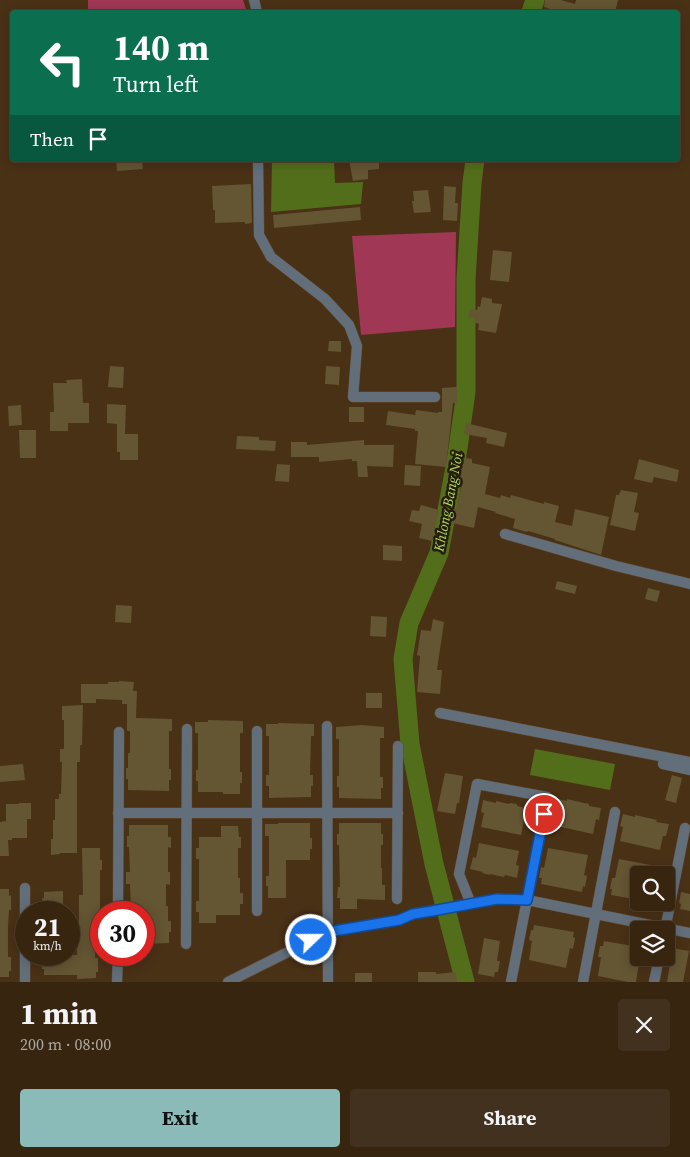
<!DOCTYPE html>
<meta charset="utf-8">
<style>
:root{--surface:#372510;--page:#42311e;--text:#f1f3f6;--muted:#aaa59f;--line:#514230;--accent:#8bbbb9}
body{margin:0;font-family:"Source Serif 4",serif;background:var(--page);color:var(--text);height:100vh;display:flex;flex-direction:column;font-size:19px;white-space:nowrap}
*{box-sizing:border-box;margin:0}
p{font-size:16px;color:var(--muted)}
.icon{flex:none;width:28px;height:28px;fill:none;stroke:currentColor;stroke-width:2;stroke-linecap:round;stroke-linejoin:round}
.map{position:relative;height:982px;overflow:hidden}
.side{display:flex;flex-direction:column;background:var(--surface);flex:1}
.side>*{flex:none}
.hud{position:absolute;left:10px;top:10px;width:670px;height:152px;border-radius:5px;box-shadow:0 2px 12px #0003,0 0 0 1px var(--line);background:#0b6e4f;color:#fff;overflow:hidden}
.fabs{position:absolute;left:630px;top:866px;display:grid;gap:10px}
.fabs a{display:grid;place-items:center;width:45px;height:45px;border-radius:5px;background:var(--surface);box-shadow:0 2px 12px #0003,0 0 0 1px var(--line);font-size:25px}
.speed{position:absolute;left:15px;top:901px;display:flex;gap:10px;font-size:25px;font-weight:700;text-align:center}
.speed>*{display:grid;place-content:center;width:65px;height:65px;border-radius:50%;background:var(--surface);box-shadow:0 2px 12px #0003,0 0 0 1px var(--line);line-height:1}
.speed small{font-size:12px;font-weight:400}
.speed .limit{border:8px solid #d22;background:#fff;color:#111}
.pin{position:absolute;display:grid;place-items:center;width:42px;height:42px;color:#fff;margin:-21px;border:2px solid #fff;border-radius:50%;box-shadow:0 1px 5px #0007}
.me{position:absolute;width:55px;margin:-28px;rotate:68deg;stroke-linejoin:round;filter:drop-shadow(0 0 4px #0008)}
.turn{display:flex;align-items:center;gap:18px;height:105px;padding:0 20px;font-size:22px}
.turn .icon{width:65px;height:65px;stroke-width:2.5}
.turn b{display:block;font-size:35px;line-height:42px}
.then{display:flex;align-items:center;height:48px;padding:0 20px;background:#0003;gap:10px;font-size:19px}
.round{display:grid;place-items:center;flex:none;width:52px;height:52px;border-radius:5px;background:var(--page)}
.summary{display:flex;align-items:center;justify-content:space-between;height:85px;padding:0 20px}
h1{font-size:30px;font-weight:700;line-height:38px}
.cta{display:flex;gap:10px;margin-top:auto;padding:10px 20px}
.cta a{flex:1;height:58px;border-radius:5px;background:var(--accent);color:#111;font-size:20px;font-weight:700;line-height:58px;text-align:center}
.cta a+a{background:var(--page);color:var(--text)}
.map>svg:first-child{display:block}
.forest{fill:#9f3755}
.water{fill:#536e1b}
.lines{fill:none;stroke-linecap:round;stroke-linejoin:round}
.river{stroke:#536e1b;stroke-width:19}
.building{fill:#645533}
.minor-casing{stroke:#644d34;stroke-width:11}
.minor{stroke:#626f7b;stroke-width:10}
.route-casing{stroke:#114b97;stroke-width:12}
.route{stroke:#1a73e8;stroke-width:9}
.labels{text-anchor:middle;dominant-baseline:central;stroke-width:5;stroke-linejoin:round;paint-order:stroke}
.water-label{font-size:14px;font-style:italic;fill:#acdb53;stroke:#271c10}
</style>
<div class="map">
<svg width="690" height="982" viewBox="0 0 690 982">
<rect width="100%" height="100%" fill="#493116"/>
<path class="forest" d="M88 0H243L247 12H88Z
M456 232 455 327 361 335 352 236Z"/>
<path class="water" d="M272 160H334L335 183 363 182 361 204 271 212Z
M535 749 615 764 610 790 530 775Z"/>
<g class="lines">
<path class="river" d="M531 12 535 0
M465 982 434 864 410 744 403 659 409 623 439 553 456 462 466 392V279L472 183 475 160"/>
</g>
<path class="building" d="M545 0H561L575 4 576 0H618L615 12H603L589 9 588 11 587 10 586 12H550V9L544 7Z
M116 160H142L143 169 117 171Z
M349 160H379V169L368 170V179L353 181Z
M251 184 252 223 245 224V222L215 223V210H213L212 186Z
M444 186 456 187 455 203H458L457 221 443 220Z
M428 190 431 212 414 213 412 201H414L413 191Z
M360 207 361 220 274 228 273 215Z
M493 250 512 252 509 282 490 280Z
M482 297 492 299V303L502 304 496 333 478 330 479 324 473 322 474 318 468 317 470 309 477 310 478 306 480 307Z
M329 341H341V352L328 351Z
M110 366 124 367 123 388 108 387Z
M326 366 340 367 339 385 325 384Z
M82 379 83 403H89V423H68V431H50V412H54L53 383H67L66 380Z
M457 387V403H453L446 467 415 464 418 431H415V429L386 425 388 411 415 415 416 410 438 413V412H442V388Z
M107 404 126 405 125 434H138V460H120V452H117V424L107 423Z
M21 405 22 425 9 426 8 406Z
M349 407H364V422H349Z
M466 423 507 433 504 447 486 443 487 438 464 434Z
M19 430H36V458H20Z
M237 436 259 437V440L276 441 275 451 236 449Z
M364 440V445H394L393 467 367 466 368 477H358L357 461H352V459L319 462V457H291V442H307V445Z
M460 457 472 459V463L490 467 485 494 500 498 501 495 510 498 511 495 544 504V502L559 506 555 522 572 526 575 509 609 517 601 555 555 540V539L528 531 527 532 513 528 515 519 495 513 496 512 478 507 474 528 452 523V520L449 519 452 508 456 509 463 481 459 480 460 477H457Z
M639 459 679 470 677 482 654 477 652 483 634 479Z
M277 464 290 465 289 482 275 481Z
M405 465 421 466 420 486 404 485Z
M621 490 638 493 634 512 639 513 635 531 610 525 616 495H619Z
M421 505 439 510 432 541 419 538 422 524 409 521 412 510 419 511Z
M383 545 402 546V561L383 560Z
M557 581 577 586 575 594 555 589Z
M648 588 660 591 657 602 645 599Z
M116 605 132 606 131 623 115 622Z
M371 616 387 617 386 637 370 636Z
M433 619 444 622 437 670H442L440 694 417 692 420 656 417 655 421 630 431 631Z
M119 681 134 682 133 691H137L136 718 172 719V731H169V769H171V780H169V791L128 790V779H126V768H128V753H130V731H127V704H122V700L96 699V703H81V684H108V682H119Z
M366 693H382V708H366Z
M83 705 82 745H80V762H77V853H60V854L51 855V839H53V820H55V799H59V794H61L62 762H60V749H64V720H62V706Z
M208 720 243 721V733H240V772H242V783H240V794H223V792H198V781H196V770H198V733H195V722H208Z
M278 723 314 724V736H311L310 775H313V786H311V797L269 798V786H266V775H269V736H266V724H278Z
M362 725 384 727V738H380V777H383V788H381V799L339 798V787H337V776H339V739H336V727Z
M23 764 25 780 0 782V766Z
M445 773 463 776 459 803H457L455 814 437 811Z
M672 775 682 778 676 803 665 800Z
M554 798 567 801V799L584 803 589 804V806L601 808 599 820 596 819 593 834 552 825 555 811 552 810Z
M483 800 496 803V801L509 804 510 803 517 804V806L529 809 527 821 524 820 521 835 481 827 484 813 481 812Z
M19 803H31V819H27V838H12V840H8L9 856H0V822L6 821V804H19Z
M623 814 635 817V815L657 820 656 822 669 824 666 836H663L660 850 620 841 623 827 620 826Z
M278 823H310V838H312V849H310V860H286V898H268V886H266V876H269V836H265V824H278Z
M339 823H381V834H383V845H381V868H382V885H385V900L357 899V909H340V898H337L338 887H340L339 845H337V834H339Z
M129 825H168V837H171V848L168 847V872H170V885L166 884V906H168V921H171V932H169V943L144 944V912H131L130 884H126V872H130L129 847H127V836H129Z
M221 826H238L239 837H241V848H238V878H240V893H243V904H240V915H216V923H199V912H196V901H199V859H196V848H199V837H221Z
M479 843 519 851 516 865 519 866 517 878 505 875 504 877 490 874V875L482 873 483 872 470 869 473 857 476 858Z
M82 848H100V860H102V870H100V915H98V932H95V958H98V972H96V978L77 979V975H44V969H42V955H77V941H79V895H83Z
M548 848 588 855 584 875 587 876 585 887 583 886 582 892 541 884 542 878H539L541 867 544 868Z
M619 859 656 866 655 875H639V900L611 895 612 889H610L612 878H615Z
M0 889H9V896L11 895V910H9L8 927V957H11V971H9V977H0Z
M63 891V912H43L42 898H44V892Z
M681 892 690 894V911L680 909 681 904 679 903Z
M534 925 574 932 573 937 575 938 573 949 570 948 566 968 529 960 532 941 529 940 531 930H533Z
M484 938 500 941 497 961H500L498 972H495L494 977 478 974Z
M604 941 639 947V958H640L636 982H628L598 976 601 957H598L600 946H603Z
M672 948 689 951 683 982H667L670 964H667L669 953H671Z
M418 972H436V974L456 972 457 982H418Z
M355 973H372V982H355Z"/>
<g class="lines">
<g class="minor-casing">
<path id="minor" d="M254 0 257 12
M258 160 259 235 271 257 325 299 349 325 357 346 353 397H435
M505 534 616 566 690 584
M440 713 690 762
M327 726 328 982
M663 764 690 770
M118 813H398
M25 888V982
M397 899 398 746
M471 904 459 874 477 784 547 797 511 982
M257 911V731
M118 912 119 732
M665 930 685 828
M186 944 187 729
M117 982 118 955
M228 982 328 932 399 920 413 914 497 899 527 900 690 933
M583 982 615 812
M654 982 659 958"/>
</g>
<use href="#minor" class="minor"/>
</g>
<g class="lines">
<g class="route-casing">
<path id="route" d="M311 940 328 932 399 920 413 914 432 911 497 899 527 900 544 814"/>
</g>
<use href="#route" class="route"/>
</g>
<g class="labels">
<g class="water-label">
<text transform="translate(448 502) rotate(-79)">Khlong Bang Noi</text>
</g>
</g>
</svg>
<div class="fabs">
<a><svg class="icon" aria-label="search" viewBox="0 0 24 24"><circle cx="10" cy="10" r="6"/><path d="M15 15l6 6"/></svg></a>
<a><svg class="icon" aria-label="layers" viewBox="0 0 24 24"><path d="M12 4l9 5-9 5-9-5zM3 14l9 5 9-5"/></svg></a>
</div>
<div class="speed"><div>21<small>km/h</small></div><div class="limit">30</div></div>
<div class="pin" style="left:544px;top:814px;background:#d93025"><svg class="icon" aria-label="arrive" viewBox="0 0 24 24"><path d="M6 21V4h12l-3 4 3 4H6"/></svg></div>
<svg class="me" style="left:311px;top:940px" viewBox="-20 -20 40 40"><circle r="17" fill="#1a73e8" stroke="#fff" stroke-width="3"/><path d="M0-11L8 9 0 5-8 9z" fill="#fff"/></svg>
<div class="hud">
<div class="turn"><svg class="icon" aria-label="left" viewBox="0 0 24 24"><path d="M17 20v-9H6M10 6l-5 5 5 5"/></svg><div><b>140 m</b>Turn left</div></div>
<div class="then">Then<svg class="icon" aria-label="arrive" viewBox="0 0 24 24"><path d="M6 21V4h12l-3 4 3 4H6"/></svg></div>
</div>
</div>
<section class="side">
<div class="summary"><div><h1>1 min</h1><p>200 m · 08:00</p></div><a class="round"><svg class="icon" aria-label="close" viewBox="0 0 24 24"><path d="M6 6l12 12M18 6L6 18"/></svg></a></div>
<div class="cta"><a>Exit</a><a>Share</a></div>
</section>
